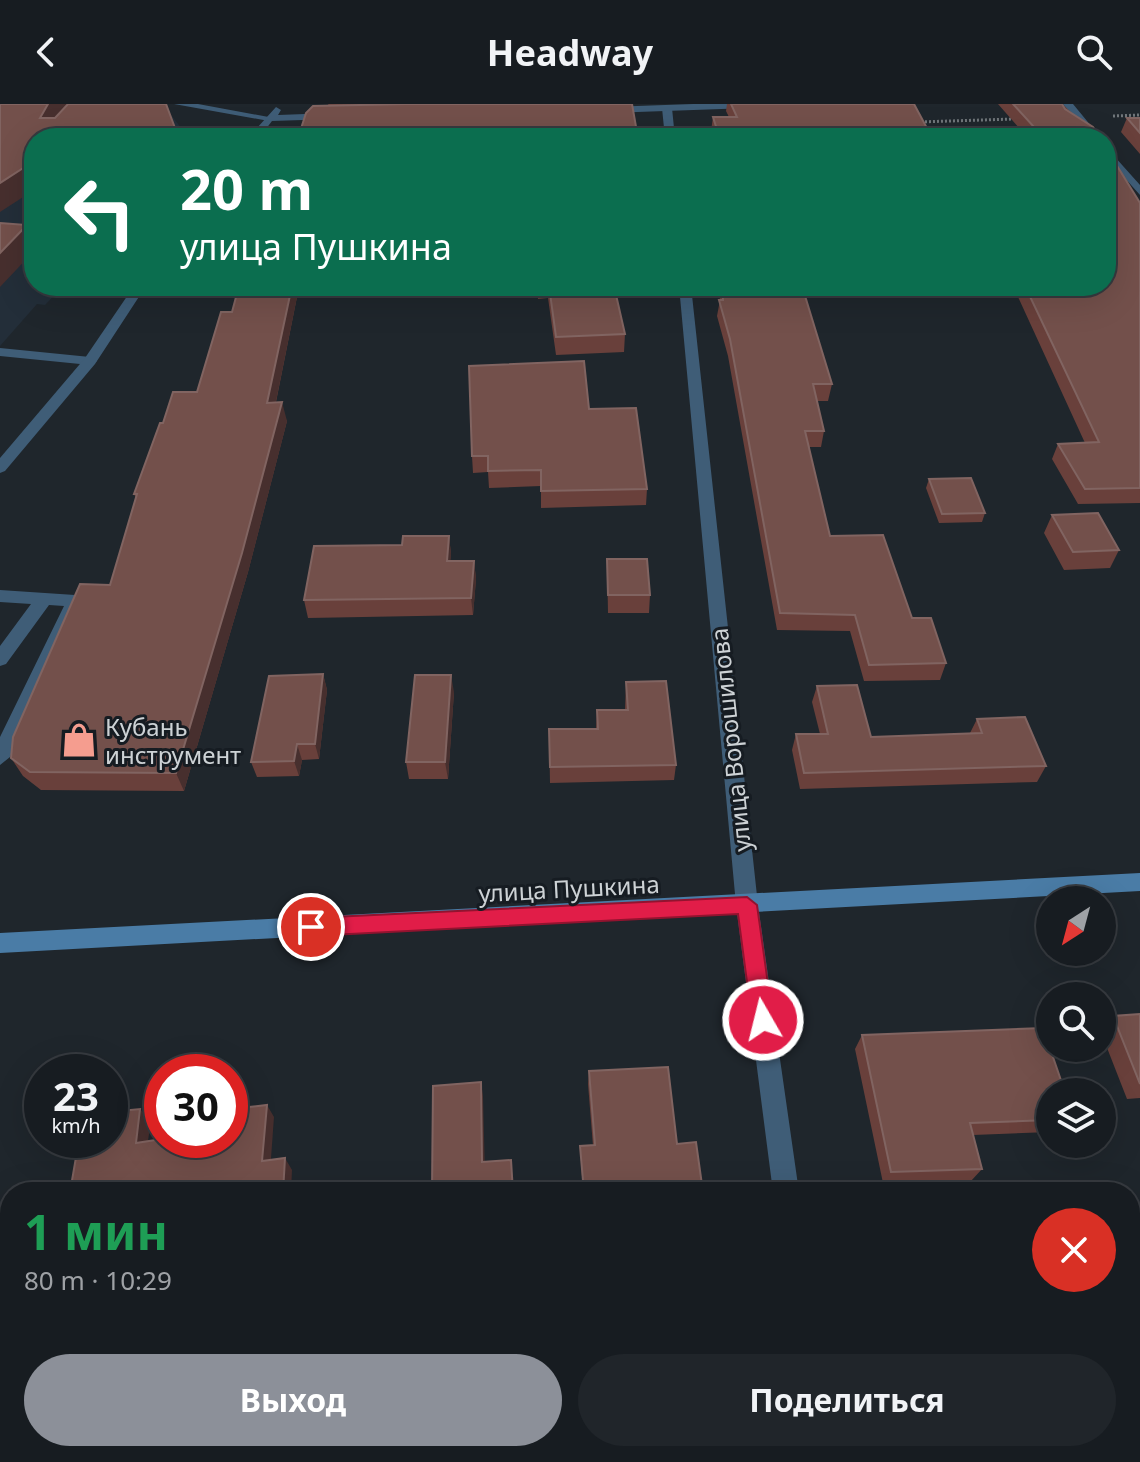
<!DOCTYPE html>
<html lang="ru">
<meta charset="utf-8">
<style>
:root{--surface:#171c21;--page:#20252a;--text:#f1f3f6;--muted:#9ea1a5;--line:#363a3f;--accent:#8c9099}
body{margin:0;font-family:"Noto Sans",sans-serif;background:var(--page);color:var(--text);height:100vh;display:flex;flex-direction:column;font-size:30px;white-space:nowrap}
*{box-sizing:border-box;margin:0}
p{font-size:26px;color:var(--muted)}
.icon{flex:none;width:44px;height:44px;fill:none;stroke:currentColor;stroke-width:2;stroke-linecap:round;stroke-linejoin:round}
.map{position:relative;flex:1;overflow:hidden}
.sheet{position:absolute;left:0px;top:1078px;width:1140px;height:280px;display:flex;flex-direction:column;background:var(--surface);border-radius:32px 32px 0 0;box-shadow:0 8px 32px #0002,0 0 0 2px var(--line)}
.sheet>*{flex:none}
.hud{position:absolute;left:24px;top:24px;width:1092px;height:168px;border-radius:32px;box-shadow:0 8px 32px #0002,0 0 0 2px var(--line);background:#0b6e4f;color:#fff;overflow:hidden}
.needle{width:52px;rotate:216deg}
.tools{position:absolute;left:1036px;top:782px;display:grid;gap:16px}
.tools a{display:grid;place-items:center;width:80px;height:80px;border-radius:50%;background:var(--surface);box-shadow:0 8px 32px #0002,0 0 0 2px var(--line);font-size:40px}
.speed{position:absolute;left:24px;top:950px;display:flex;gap:16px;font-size:40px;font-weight:700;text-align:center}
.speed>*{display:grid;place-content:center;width:104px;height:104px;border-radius:50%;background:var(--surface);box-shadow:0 8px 32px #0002,0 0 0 2px var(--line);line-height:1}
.speed small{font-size:20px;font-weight:400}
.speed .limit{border:12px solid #d22;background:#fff;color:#111}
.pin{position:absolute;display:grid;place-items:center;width:68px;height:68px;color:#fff;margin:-34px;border:4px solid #fff;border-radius:50%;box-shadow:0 2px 8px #0007}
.me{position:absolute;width:88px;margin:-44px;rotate:352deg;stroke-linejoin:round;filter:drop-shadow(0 0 6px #0008)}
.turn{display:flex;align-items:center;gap:28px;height:168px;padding:0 24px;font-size:36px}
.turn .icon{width:104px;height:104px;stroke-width:2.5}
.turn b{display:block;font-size:56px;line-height:68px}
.round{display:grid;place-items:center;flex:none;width:84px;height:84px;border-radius:42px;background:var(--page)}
.head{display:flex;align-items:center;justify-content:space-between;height:136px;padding:0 24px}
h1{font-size:48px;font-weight:700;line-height:60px;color:#1e9e55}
.primary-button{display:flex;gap:16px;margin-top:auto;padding:16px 24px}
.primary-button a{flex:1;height:92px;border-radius:48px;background:var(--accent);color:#fff;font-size:32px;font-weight:700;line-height:92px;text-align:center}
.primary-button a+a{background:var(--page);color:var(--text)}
header{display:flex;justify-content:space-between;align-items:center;height:104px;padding:0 24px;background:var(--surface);font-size:36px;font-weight:700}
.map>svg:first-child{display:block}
.built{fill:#232e39}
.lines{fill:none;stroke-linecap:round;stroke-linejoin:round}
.path{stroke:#70767a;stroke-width:3;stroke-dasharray:2 2;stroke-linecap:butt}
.service{fill:#3f5d77;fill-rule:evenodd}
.minor{fill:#3f5d77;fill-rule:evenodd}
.tertiary{fill:#3f5d77;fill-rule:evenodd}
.secondary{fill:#4a7ca6;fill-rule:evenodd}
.wall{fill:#69403b}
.shaded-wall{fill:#472f2e}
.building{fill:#73504b;stroke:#816461;stroke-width:2}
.route{fill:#e11d48;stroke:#92132f;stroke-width:2}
.labels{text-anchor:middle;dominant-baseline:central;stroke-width:6;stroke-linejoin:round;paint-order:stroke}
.poi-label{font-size:24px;fill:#cdd2d5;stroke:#161c22;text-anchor:start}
.street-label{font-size:24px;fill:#cdd2d5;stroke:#161c22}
</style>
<header><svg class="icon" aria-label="back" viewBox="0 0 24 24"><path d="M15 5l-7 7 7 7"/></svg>Headway<svg class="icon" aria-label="search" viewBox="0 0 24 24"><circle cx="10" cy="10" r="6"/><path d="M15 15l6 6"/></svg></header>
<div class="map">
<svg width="1140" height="1358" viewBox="0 0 1140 1358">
<rect width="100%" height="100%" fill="#1f262c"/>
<path class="built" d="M0 0H116L171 11 189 34H34V182H63L45 201 37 200 0 242Z"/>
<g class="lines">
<path class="path" d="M1113 12 1140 11
M917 18 1015 15"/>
<path class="service" d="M0 244 90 253 97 257 90 261 0 252Z
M0 486 75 491 84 497 10 653 0 661V633L64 502 49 501 6 560 0 562V542L31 500 0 498Z"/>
<path class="minor" d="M174 0H198L274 14 269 17Z
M1063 0H1073L1101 34H1090Z
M667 1 672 4 675 34H665L662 4Z
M1106 43 1140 81V91L1106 53Z
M679 182H691L758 801 799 1088H773L736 801Z
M807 1348H837L839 1358H809Z"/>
<path class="tertiary" d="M693 0H784L779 3 609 9 604 6 609 3Z
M276 3 281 6 278 11 333 9 338 12 333 15 272 17 259 34H248Z
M134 182H146L95 260 5 367 0 369V354L85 254Z"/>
<path class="secondary" d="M1140 769V787L0 849V829Z"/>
</g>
<path class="wall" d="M328 0H632L329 2Z
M727 0H914L928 26 926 34H710L713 13H729L726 7Z
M998 0H1062L1100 34H1028Z
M1127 14H1140V50L1121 28Z
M1140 99V399L1078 400 1052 355 1058 340 1085 339 1013 182H1106Z
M239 182H360L306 185 305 188H298L276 298 287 317 248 468 184 687 41 686 23 672 11 654 110 481 136 394 134 390 163 319 197 288 232 208Z
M537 182H614L625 230 624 248 556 251 548 194 538 195Z
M718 182H802L832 280 828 297H817L824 327 821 343H809L830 432 912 514 946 559 940 576 864 577 850 527 777 526 728 252 717 212 720 196Z
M589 305 647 385 646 401 541 404V382L489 384 488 368 473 369 472 352Z
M929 375 985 409 982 418 939 419 926 384Z
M1052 411 1119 446 1110 464 1064 466 1044 429Z
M449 432 451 450 450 457H474L476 475 473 511 308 514 304 496 402 441Z
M607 455 650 491 649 509H608Z
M323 570 327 586 319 655 302 656 299 672 257 673 251 658Z
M626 578 676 661 674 676 550 679 549 625H596L597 606H625Z
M817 582 871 633 970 629 977 615 1046 662 1037 678 800 685 792 646 796 630H820L812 598Z
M454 588 448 675H409L406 658Z
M1140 910V994L1127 995 1102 931V924L1113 912Z
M862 931 1050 988V1028L973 1031 982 1065 971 1077 883 1079 855 945Z
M589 967 677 1040 703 1088H583L580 1042H593L588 980Z
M941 1348H1033L1036 1358H944Z"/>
<path class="shaded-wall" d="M48 0H78L59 14H40Z
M175 24 178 34H167Z
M34 57V86L0 108V79Z
M27 121 34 138V147L0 183V149Z
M292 182H296L298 188 272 317 267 299Z
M282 298 287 317 248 468 184 687 176 669Z
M449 432 451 450 449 475 447 457Z
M474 457 476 475 473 511 471 494Z
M323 570 327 586 319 655 315 640Z
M451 571 454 588 448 675 445 658Z
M297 640 302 656 299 672 294 657Z
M481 978 483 992 485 1070 482 1058Z
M267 1001 274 1013 270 1068 262 1057Z
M140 1005 151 1017 146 1050 136 1039Z
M285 1054 292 1066 291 1088H283Z"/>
<path class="building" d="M0 0H48L40 14H55L68 0H166L175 24 167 34H34V57L0 79Z
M406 0H632L638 34H298L306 9 313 2Z
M731 0H914L928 26 843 27 846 34H712L711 28 718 29 713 13H737Z
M1013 0H1062L1065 5 1093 23 1100 34H1044Z
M1127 14H1140V29Z
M1106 44 1140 99V384L1085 385 1058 340 1099 338 1025 182H1106Z
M0 119 27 121 0 149Z
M239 182H292L267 299 282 298 242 449 176 669 30 668 11 654 13 633 80 480 110 481 137 390H134L160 319H163L173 288H197L221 208H232Z
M549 182H614L625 230 556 233Z
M722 182H802L832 280H813L824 327H805L830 432 883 431 912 514H931L946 559 869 561 855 511 780 509 730 235 719 196H723Z
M584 257 589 305 636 304 647 385 541 387V366L488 367V352H472L469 262Z
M971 374 985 409 942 410 929 375Z
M1098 409 1119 446 1073 448 1052 411Z
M403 432H449L447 457H474L471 494 304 496 314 442 402 441Z
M607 455H647L650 491H608Z
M323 570 315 640H297L294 657 251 658 269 572Z
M415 571H451L445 658H406Z
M666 577 676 661 550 663 549 625H598L597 606H628L626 578Z
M857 581 871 633 982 629 977 615 1025 613 1046 662 804 669 796 630H828L817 582Z
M1140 910V980L1113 912Z
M1043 924 1065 988H1050V1016L970 1019 982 1065 891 1068 862 931Z
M668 963 677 1040 696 1038 703 1088H584L580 1042 595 1041 589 967Z
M481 978 482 1058 511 1056 513 1088H432L433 982Z
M267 1001 262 1057 285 1054 283 1088H70L79 1036H110V1008L140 1005 136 1039 162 1035 230 1036V1005Z
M954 1348H1033L1036 1358H957Z"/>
<path class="route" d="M747 793 757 801 773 916 770 923 763 926 755 923 752 916 738 810 311 832 301 823 311 814Z"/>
<defs>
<g id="shop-bare" transform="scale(2.76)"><path d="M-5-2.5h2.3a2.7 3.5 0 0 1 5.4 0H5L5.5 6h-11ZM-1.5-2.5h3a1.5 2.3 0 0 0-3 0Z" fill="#f59d8f" stroke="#161c22" stroke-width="2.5" paint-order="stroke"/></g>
</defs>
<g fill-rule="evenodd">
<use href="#shop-bare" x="79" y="636"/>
</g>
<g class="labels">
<g class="poi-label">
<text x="105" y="622">Кубань<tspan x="105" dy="28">инструмент</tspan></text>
</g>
<g class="street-label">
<text transform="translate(730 636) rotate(-96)">улица Ворошилова</text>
<text transform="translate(569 784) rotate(-3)">улица Пушкина</text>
</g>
</g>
</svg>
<div class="tools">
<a><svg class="needle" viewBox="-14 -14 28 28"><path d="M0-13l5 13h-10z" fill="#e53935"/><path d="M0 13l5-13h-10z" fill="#9ea1a5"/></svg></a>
<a><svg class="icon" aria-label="search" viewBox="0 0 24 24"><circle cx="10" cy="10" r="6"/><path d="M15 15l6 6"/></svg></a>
<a><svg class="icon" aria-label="layers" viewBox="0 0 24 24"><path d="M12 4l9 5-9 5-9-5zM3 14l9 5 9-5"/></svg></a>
</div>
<div class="speed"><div>23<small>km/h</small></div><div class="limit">30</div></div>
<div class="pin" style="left:311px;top:823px;background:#d93025"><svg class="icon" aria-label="arrive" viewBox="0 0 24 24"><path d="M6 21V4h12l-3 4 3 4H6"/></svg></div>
<svg class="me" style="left:763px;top:916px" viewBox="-20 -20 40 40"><circle r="17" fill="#e11d48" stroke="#fff" stroke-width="3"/><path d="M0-11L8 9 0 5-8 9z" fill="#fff"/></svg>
<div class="hud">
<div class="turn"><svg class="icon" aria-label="left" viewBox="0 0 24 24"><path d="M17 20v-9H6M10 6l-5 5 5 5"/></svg><div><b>20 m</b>улица Пушкина</div></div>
</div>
<section class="sheet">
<div class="head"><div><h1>1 мин</h1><p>80 m · 10:29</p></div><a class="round" style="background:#d93025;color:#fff"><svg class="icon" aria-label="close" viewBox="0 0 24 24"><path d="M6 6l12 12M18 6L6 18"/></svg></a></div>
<div class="primary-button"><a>Выход</a><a>Поделиться</a></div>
</section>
</div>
